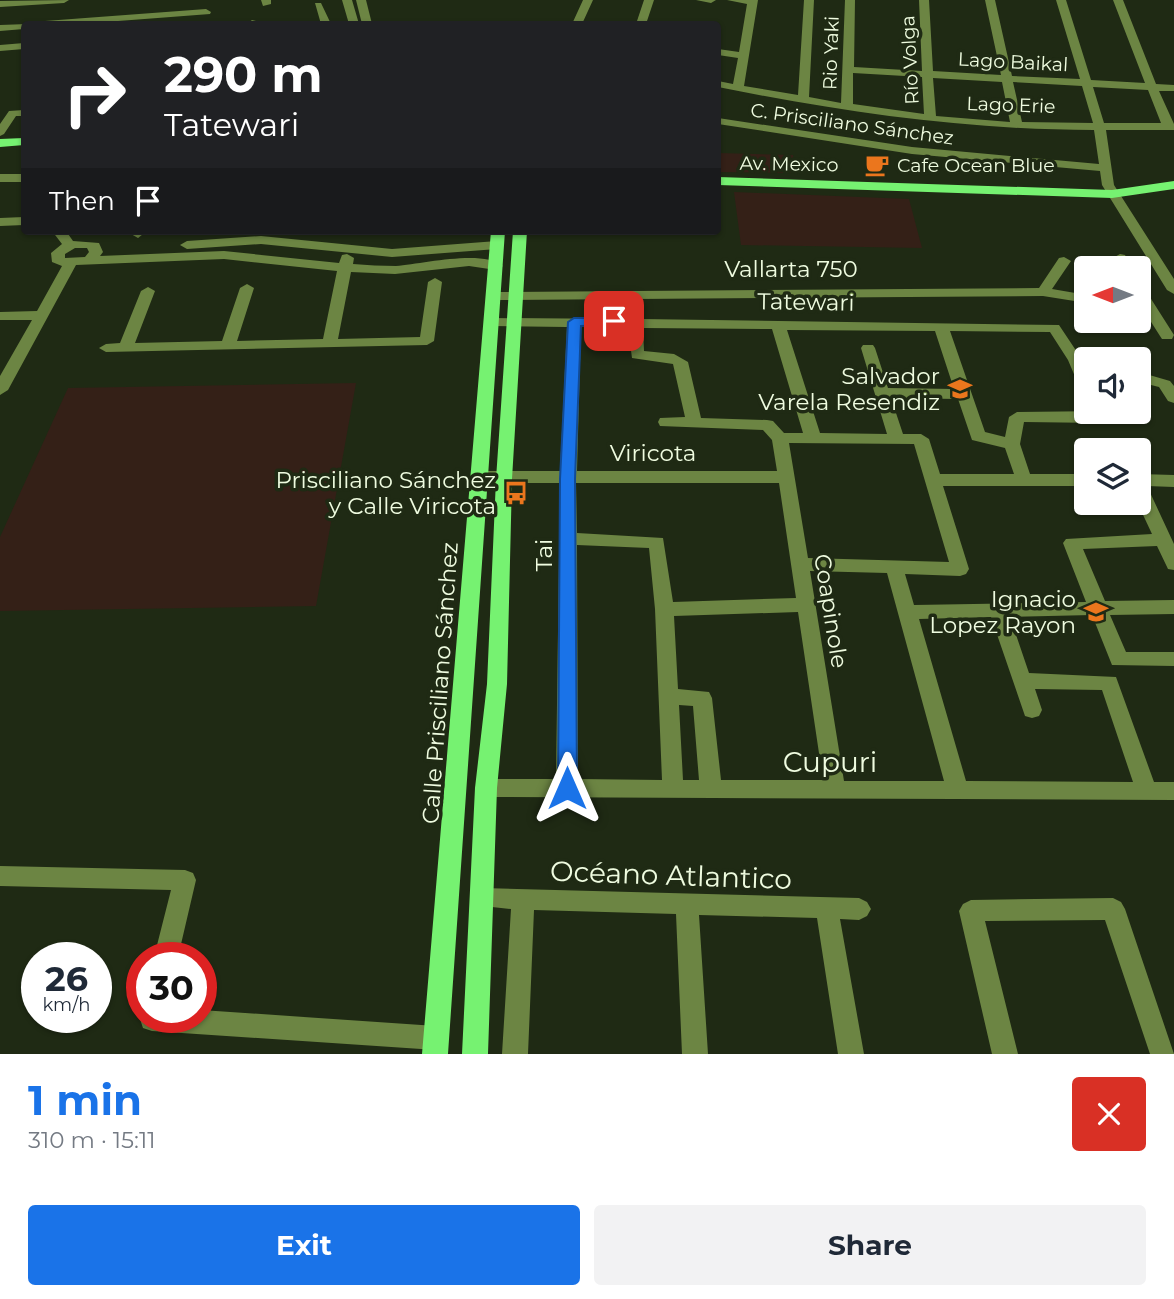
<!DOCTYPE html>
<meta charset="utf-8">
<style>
:root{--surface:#fff;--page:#f2f2f3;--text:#1f2937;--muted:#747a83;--accent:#1a73e8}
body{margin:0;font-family:Montserrat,sans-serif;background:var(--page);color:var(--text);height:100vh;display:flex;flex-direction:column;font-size:26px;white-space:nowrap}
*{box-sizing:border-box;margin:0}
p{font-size:23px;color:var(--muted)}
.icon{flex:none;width:38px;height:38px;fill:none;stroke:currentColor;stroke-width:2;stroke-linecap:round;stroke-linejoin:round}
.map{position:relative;height:1054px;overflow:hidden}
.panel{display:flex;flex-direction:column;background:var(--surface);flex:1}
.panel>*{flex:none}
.guide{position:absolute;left:21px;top:21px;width:700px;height:214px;border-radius:7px;box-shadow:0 2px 5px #0004;background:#202124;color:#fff;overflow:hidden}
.needle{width:46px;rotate:270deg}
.buttons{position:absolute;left:1074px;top:256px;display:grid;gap:14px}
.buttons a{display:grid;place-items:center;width:77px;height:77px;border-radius:7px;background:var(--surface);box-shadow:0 2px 5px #0004;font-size:35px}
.speed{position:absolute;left:21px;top:942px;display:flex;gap:14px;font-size:35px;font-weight:700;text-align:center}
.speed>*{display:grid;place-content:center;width:91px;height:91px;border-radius:50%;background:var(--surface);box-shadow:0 2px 5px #0004;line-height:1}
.speed small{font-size:18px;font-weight:400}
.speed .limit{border:10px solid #d22;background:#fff;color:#111}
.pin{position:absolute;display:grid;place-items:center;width:60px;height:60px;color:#fff;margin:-30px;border-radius:14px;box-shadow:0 4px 10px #0006}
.me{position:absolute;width:77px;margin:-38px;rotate:0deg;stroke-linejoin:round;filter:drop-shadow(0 0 5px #0008)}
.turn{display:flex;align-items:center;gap:24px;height:147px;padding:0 28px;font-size:32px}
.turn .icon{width:91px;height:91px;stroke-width:2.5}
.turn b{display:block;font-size:49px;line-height:60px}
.then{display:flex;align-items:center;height:66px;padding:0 28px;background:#0003;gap:14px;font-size:26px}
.round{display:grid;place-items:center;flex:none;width:74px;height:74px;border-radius:7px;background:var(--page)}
.overview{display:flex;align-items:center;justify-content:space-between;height:119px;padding:0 28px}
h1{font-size:42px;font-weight:700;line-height:52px;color:var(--accent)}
.button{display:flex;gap:14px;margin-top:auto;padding:14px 28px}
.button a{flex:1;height:80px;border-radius:7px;background:var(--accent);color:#fff;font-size:28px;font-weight:700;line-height:80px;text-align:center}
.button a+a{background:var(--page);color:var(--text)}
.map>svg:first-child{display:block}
.green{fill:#342017}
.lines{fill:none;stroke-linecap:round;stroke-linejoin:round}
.minor{fill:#6c8543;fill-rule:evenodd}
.major{fill:#76f271;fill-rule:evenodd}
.route{fill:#1a73e8;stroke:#114b97;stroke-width:2}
.labels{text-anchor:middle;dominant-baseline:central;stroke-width:7;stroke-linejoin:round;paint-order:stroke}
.far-street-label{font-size:19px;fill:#effce0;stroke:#1f2a14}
.far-poi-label{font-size:19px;fill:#effce0;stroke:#1f2a14;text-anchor:start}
.street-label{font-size:23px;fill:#effce0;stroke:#1f2a14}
.poi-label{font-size:23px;fill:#effce0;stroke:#1f2a14;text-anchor:end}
.near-street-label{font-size:28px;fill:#effce0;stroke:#1f2a14}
</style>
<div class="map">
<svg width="1174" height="1054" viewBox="0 0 1174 1054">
<rect width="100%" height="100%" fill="#1f2a14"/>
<path class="green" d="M718 153 793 155 796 173 718 172Z
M734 192 909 199 922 248 741 245Z
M356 383 316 606 0 611V537L68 388Z"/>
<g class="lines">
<path class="minor" d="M69 0 64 3 0 7V1Z
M261 0H271V4L263 6Z
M342 0H352L359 24H349Z
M356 0H366L372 24H362Z
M583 0H593L582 24H572Z
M644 0H654L646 24H636Z
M696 0H716L711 3Z
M727 0H758L744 86 798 95 804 0H814L809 97 841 103 845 0H855L854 67 922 71 919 0H929L933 71 1001 75 985 0H995L1012 76 1080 79 1056 0H1066L1091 80 1145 83 1113 0H1123L1156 84 1174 85V91H1159L1174 124V130H1106L1114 185 1174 279V294L1167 290 1102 185 1100 171 912 154 718 124V118L912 147 1099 164 1094 130C966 130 842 112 718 87V81L733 84 738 58 718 55V49L739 52 747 4ZM853 73 922 77 924 114 853 104ZM933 78 1002 82 1010 122 936 116ZM1013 82 1082 86 1093 123 1022 122ZM1093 87 1148 90 1161 123H1104Z
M315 3H321L331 24H321Z
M206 9 211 12 210 14 79 24H40L45 21Z
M252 20 256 21 257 24H247Z
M24 24V29L0 31V25L28 24Z
M24 43V49L0 51V45Z
M24 110V116H16L4 134 0 136V124L9 111Z
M0 174H24V182H0Z
M24 217V225L0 226V218Z
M52 231H66L73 241 99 243 103 252 100 256 224 251 339 263 342 255 347 254 354 258 353 264C367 265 382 266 396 266 422 264 483 249 503 266L496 270 469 266 395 274 351 272 338 339 420 337 428 282 435 278 442 282 434 341 427 345 106 352 99 348 106 344 120 343 141 291 148 287 155 291 135 343 222 341 240 288 247 284 254 288 237 341 323 339 337 271 224 259 76 265 8 390 0 395V376L32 320H0V312L37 311 62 266 52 262 51 253 62 244ZM75 248H87L89 252 85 257 65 258V254Z
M133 231H147L138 238 131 234Z
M261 236 392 249 497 241 504 245 497 249 392 257 261 244 187 249 180 245 187 241Z
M1120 254 1125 255 1132 268H1118L1113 258Z
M1064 257 1071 261 1052 289 1087 295V303L1043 296 494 300 487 296 494 292 1039 288 1059 258Z
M1139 287 1146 291 1174 335 1172 339H1162L1160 336 1139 303Z
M635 317 641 319 1059 325 1087 367V391L1079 386 1068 360 1050 332 950 331 985 432 1005 437 1009 417 1017 412 1106 411 1109 418 1101 423 1024 422 1020 444 1030 474H1087V486H943L969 569 966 574 960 576 905 574 914 605 1086 602 1063 543 1066 539 1152 534 1137 502 1139 474 1174 475V487L1147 486 1174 544V570L1168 569 1157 546 1083 549 1105 601 1174 600V614L1110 615 1126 652H1174V666L1112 665 1092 615 1010 617 1029 673 1116 677 1154 782H1174V800L486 797 478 794 475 788 478 782 486 779H556L560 483H480L472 477 480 471H560L567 327 492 326 485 322 492 318 629 319ZM581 327 628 328 632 358 673 364 685 417 660 418 658 422 660 426 763 430 772 440 777 471H577ZM643 328 772 329 803 433H784L773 421 767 420 701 418 688 362 674 354 644 351ZM787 330 935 331 954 389 888 388 875 348 873 345H863L861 348 887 434 820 433ZM891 398 958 399 972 440 1005 448 1014 474H940L929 439 921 434H903ZM789 443 914 444 949 562 808 558ZM576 483H779L796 598 673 602 663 538 577 533ZM577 545 649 548 655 609 662 780 578 779ZM810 571 887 573 944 781H844ZM798 612 823 780H721L712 698 709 692 678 689 674 616ZM991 617 1025 716 1032 718 1039 716 1042 710 1035 689 1102 690 1133 782 966 781 919 619ZM679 705 693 706 699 780H683Z
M1139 372 1170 381 1174 386V403L1168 401 1159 387 1139 382Z
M0 866 185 870 193 873 196 880 178 957H154L171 890 0 886Z
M482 888 859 898 867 902 871 909 867 916 859 920 840 919 864 1054H838L817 918 699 915 708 1054H682L676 914 534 910 528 1054H502L511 909 474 905 471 898 474 891Z
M1113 898 1121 902 1125 909 1174 1054H1150L1105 920 985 921 1018 1054H992L959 911 963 904 971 900Z
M201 1010 436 1026 445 1029 448 1038 445 1047 436 1050 152 1031 143 1028 140 1019 142 1012V1017H201Z"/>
<path class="major" d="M0 139 24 138V145L0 147Z
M718 177 1112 190 1174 181V189L1112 198 718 185Z
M491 231H505L448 1054H422Z
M513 231H527L512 479 507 684 497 788 488 1054H462L475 788 487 684 496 479Z"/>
</g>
<path class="route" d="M574 318H614L621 321 614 325 581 326 575 479 577 788 574 794H560L558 788 560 479 568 322Z"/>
<defs>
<g id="cafe-bare" transform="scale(1.89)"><path d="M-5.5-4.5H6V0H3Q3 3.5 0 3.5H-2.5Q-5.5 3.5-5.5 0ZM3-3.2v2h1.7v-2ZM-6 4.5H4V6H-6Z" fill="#eb761d" stroke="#1f2a14" stroke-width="2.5" paint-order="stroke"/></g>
<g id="school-bare" transform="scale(1.89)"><path d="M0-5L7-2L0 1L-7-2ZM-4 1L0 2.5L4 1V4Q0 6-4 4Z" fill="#eb761d" stroke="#1f2a14" stroke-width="2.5" paint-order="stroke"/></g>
<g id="bus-bare" transform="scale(1.89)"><path d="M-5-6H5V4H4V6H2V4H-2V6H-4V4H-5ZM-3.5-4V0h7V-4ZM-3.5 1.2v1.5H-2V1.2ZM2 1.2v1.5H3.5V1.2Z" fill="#eb761d" stroke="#1f2a14" stroke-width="2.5" paint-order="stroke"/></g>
</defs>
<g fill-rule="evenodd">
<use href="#cafe-bare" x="877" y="165"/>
<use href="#school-bare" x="960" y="389"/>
<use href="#bus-bare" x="516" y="493"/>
<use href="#school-bare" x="1096" y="612"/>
</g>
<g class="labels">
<g class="far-street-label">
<text transform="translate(831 53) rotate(-88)">Rio Yaki</text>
<text transform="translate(910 60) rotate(-93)">Río Volga</text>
<text transform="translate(1013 62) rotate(3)">Lago Baikal</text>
<text transform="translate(1011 105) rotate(2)">Lago Erie</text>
<text transform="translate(852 124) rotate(8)">C. Prisciliano Sánchez</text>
<text transform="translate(789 164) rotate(1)">Av. Mexico</text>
</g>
<g class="far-poi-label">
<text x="897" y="165">Cafe Ocean Blue</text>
</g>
<g class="street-label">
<text x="791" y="269">Vallarta 750</text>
<text transform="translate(806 302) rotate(1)">Tatewari</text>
<text x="653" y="453">Viricota</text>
<text transform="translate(544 555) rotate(-90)">Tai</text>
<text transform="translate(831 611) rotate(81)">Coapinole</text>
<text transform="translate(440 683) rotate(-86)">Calle Prisciliano Sánchez</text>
</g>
<g class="poi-label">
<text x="940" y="376">Salvador<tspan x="940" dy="26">Varela Resendiz</tspan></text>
<text x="496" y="480">Prisciliano Sánchez<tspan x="496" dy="26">y Calle Viricota</tspan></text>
<text x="1076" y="599">Ignacio<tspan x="1076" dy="26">Lopez Rayon</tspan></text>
</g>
<g class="near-street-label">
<text x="830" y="762">Cupuri</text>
<text transform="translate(671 875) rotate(2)">Océano Atlantico</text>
</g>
</g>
</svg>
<div class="buttons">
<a><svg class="needle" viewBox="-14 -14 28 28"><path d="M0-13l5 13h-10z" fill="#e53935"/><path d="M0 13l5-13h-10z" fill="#747a83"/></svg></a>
<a><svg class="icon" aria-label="sound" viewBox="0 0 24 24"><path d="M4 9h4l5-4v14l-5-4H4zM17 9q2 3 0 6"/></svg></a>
<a><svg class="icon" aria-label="layers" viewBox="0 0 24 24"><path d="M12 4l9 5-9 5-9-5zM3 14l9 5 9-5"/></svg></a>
</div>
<div class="speed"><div>26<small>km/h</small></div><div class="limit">30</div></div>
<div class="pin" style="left:614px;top:321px;background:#d93025"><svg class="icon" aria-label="arrive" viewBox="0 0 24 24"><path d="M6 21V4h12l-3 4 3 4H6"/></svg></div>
<svg class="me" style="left:567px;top:788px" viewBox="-20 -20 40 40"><path d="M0-17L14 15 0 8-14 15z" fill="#1a73e8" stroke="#fff" stroke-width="4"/></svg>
<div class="guide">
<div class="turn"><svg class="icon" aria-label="right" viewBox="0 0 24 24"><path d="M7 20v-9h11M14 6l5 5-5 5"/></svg><div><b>290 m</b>Tatewari</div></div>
<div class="then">Then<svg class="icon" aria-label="arrive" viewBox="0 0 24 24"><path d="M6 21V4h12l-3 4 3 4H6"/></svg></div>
</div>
</div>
<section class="panel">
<div class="overview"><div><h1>1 min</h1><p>310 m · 15:11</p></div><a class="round" style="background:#d93025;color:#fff"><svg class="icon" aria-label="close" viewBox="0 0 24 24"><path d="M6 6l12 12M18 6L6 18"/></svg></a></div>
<div class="button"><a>Exit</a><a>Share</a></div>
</section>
